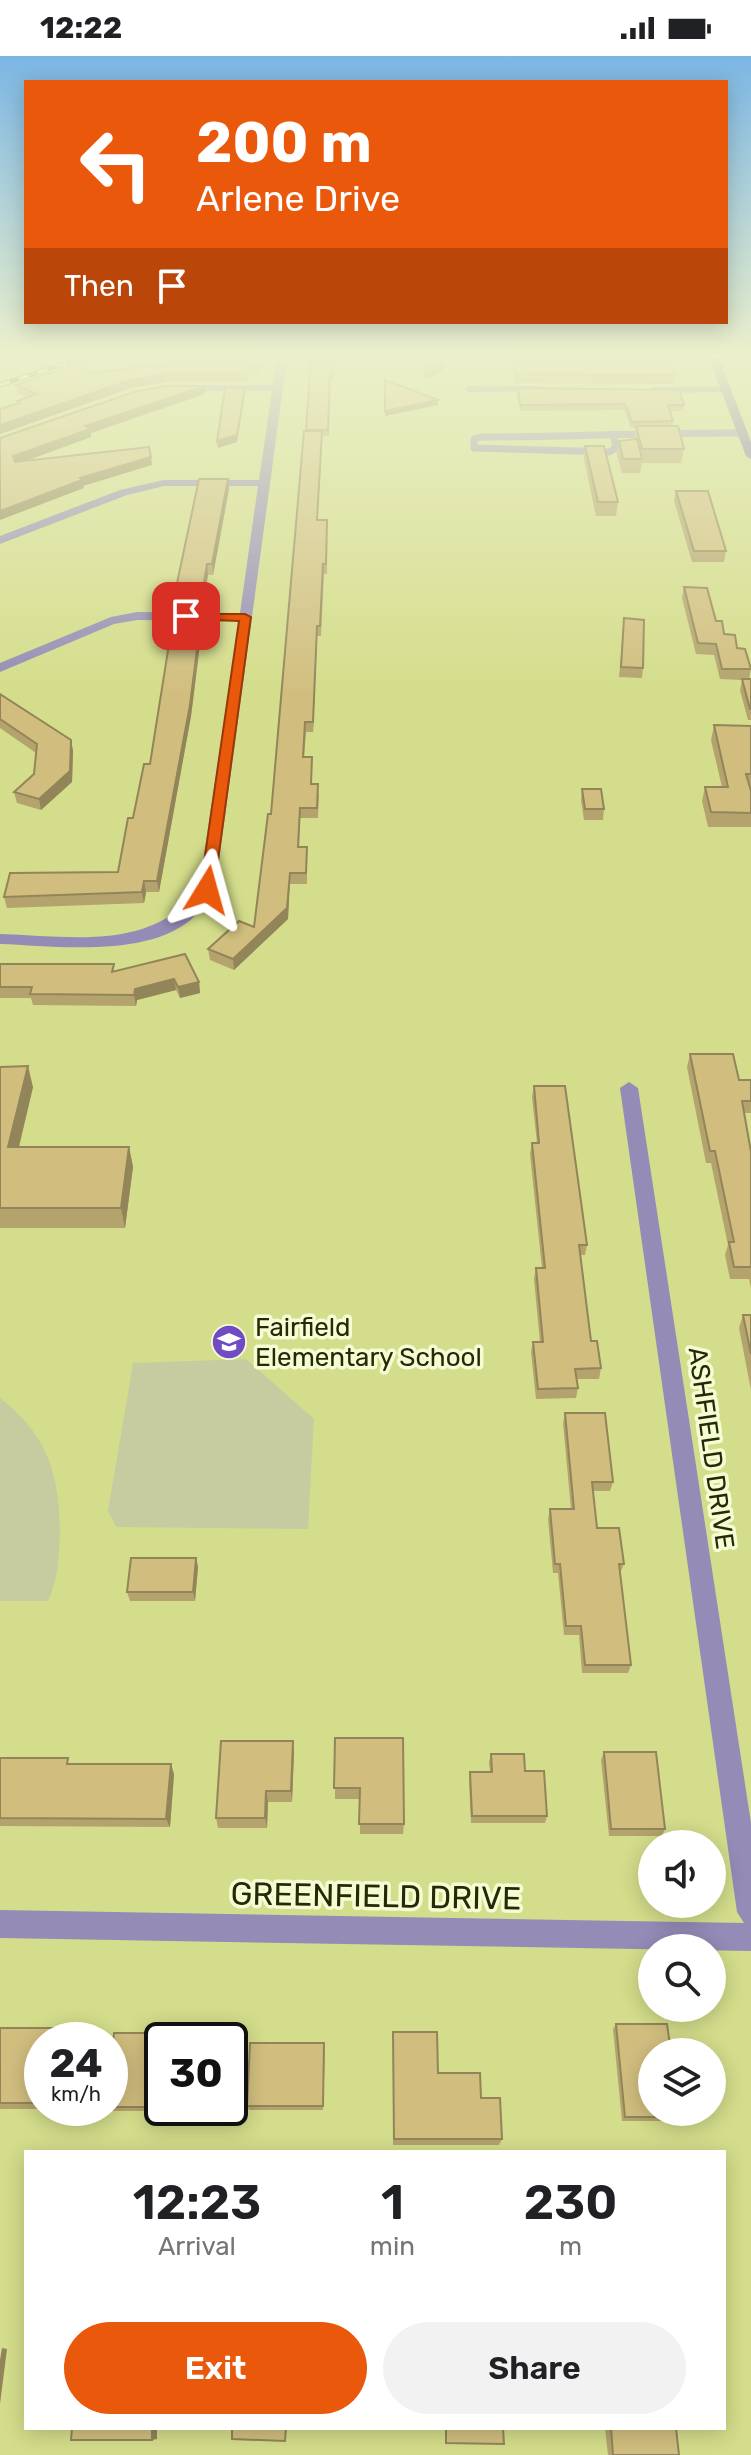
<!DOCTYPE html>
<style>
:root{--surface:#fff;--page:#f2f2f2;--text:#202124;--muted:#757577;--accent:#ea580c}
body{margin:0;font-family:Rubik,sans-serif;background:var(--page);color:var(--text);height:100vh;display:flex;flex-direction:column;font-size:30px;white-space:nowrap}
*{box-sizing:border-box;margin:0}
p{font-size:26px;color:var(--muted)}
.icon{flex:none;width:44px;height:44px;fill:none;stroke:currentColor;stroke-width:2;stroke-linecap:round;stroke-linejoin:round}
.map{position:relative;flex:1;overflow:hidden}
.details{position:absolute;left:24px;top:2094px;width:702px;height:280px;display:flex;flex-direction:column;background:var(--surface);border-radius:0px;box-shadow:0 4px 20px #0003}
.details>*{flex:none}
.guide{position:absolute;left:24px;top:24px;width:704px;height:244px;border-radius:0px;box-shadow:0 4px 20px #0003;background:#ea580c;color:#fff;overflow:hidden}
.fabs{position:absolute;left:638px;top:1774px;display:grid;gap:16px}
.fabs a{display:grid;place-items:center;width:88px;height:88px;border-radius:50%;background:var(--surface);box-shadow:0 4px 20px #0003;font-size:40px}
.speed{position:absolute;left:24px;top:1966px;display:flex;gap:16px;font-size:40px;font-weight:700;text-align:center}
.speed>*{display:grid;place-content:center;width:104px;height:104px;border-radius:50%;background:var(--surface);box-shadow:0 4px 20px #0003;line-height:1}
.speed small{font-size:20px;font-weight:400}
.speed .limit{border:4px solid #111;border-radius:12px;background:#fff;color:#111}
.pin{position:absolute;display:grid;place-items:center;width:68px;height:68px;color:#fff;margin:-34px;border-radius:16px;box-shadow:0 4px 12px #0006}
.me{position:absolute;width:88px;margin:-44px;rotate:8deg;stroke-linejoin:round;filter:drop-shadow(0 0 6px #0008)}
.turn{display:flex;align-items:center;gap:28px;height:168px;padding:0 40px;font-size:36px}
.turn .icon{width:104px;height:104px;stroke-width:2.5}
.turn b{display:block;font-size:56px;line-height:68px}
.then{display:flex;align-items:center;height:76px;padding:0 40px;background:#0003;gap:16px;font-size:30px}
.eta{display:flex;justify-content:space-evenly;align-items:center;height:136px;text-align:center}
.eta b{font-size:48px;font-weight:600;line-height:56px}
.button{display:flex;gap:16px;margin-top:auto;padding:16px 40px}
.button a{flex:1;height:92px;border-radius:48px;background:var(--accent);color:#fff;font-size:32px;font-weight:600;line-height:92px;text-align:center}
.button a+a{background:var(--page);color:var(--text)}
.status{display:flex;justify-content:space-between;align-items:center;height:56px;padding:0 40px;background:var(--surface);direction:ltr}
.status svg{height:22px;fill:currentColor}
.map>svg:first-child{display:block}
.green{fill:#c7cca0}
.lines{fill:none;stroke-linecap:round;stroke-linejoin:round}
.lane{stroke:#948bb7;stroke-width:7}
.street{fill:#948bb7;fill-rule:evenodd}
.secondary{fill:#7566a6;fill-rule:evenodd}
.rail-casing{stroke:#505426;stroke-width:5}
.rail{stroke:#f5fbd2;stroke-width:3;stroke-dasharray:10;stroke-linecap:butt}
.wall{fill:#b4a36d}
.shaded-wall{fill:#928559}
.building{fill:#d1be7f;stroke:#928559;stroke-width:2}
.route{fill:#ea580c;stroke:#983908;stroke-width:2}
.labels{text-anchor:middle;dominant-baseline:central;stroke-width:7;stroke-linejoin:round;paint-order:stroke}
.poi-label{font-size:26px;fill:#262906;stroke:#f5fbd2;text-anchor:start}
.street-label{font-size:26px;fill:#262906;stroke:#f5fbd2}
.near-street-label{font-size:32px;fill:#262906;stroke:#f5fbd2}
</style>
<div class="status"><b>12:22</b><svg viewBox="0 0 49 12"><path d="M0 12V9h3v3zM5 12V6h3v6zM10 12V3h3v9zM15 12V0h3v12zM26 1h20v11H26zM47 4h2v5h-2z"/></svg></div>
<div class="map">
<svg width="751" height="2399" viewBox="0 0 751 2399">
<rect width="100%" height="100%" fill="#d4dd8b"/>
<path class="green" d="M246 1303 314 1363 308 1473 116 1471 108 1455 133 1307Z
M0 1342C48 1379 60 1420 60 1479 59 1503 58 1523 48 1545H0Z"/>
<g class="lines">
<path class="lane" d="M613 378 616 392 609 396 474 392V383L481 381C569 381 654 376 742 377"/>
<path class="street" d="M277 302H287L215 834C209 842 203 852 196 859 152 903 57 890 0 888V878C70 880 151 896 199 833L239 565 137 564 114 568 0 616V607L111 561 137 556 240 557 258 430H164L127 439 0 488V480L120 434 164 424H259L272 335H178L173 332 178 329H273Z
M542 330 547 333 546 335 469 336 464 333 469 330Z
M726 331 730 332V336L654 337 649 334 654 331Z
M629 1026 638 1032 751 1767V1895L0 1882V1854L744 1867 737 1856 620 1032Z"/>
<path class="secondary" d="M709 302H719L751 386V403L746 400Z"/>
<g class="rail-casing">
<path id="rail" d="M0 329 82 302"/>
</g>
<use href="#rail" class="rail"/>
</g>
<path class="wall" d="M185 302H261L258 320H248L247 326H165L131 332 0 378V353L17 348V345L27 341 17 337 16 329 92 317 183 306Z
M311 302H334L333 325 330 322 329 380H322L317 464H327V518H324L321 580H317L313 676H306L304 701 312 712V728L319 738 318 762H300L299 791H307V828H290L288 863 234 914 210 904 208 893 254 871 271 758 306 375Z
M634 302H669L675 319 674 328 515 327 513 314 514 305H635Z
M518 332 684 349 683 355H670L673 365 672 370 684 393 681 407H642L640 417H622L617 399 619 385 634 383 636 372H631L624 354 520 355 517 338Z
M585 390 618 446 616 460H596L584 403Z
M228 423 229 433 213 519H208L204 542H177L176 532Z
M676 435 726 495 724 506H692L674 445Z
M684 531 737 592 751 613 749 623H751V664H748L740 634 742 624 720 623 714 599 696 598 682 542Z
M624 562 643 612 642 622 619 621Z
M201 580 191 660 159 836H146L144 847 7 852 4 841 118 816 133 762 150 708Z
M0 638 71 684 73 695 72 726 41 754 17 747 14 736 34 718 36 697 0 672Z
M714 669 751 670V771H708L702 745 705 731H722L711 684Z
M582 733 604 753 603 764H584L581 744Z
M0 908 115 916 199 926 200 937 180 942 176 934 137 944 136 950 33 949 31 942H0Z
M690 998 739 1024H751V1057H744L751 1096V1232L749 1223H730L725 1199 728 1189 711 1107H706L687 1011Z
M0 1011 33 1031 19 1091H129L133 1111 125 1172H0Z
M534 1030 587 1189 585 1199H581L591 1285 601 1312 599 1323H577L578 1332 576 1342 536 1343 531 1296 533 1286H540L534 1223 536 1212H542L530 1098 532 1087H537L532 1041Z
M743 1259H751V1334L739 1272Z
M565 1357 613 1426 610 1435H593L597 1472 624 1508 620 1517 631 1609 628 1617H582L579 1579H564L558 1517H553L548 1463 550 1453H571L563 1367Z
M196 1502 198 1511 195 1545H130L127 1536Z
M335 1682 404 1768 403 1778H360V1743H335Z
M293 1685 294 1696 292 1746H268L267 1772H218L216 1762Z
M604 1696 665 1773 662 1780H609L601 1704Z
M491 1698 525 1715 547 1760 545 1767H471L469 1724 470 1716H490L489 1706Z
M0 1702 174 1718 170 1771 0 1770Z
M616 1968 678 2061 674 2065H622L613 1973Z
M0 1972 62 1979 42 1984V2052L52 2053H0Z
M393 1976 438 2017 481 2042 502 2083 499 2089H393Z
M184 1982 162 2052H179V2055H110L107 2052H110Z
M325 1992 323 2054H249L247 2050Z
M605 2372H676L679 2399H608Z"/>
<path class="shaded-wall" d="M443 308V316L425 323V315Z
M164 318 165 326 131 332 0 378V369L130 324Z
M205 330V338L91 377V381L15 409 13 400 85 370Z
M245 332V338L237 386 218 392 217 385Z
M438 344V349L385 360V355Z
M322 375V385L317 471 316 461Z
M151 401 152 409 83 430 84 432 0 464V455L80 422Z
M228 423 229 433 213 519 212 508Z
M207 508 208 519 204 542 203 532Z
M200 569 201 580 191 660 159 836 157 825Z
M317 570V580L313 676V666Z
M71 684 73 695 72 726 41 754 39 743Z
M290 817 288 863 234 914 233 903Z
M144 825 146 836 144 847 142 836Z
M174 923 176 934 137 944 136 950 134 939 135 933Z
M199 926 200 937 180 942 178 931Z
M28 1010 33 1031 14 1111 8 1091Z
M129 1091 133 1111 125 1172 121 1152Z
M196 1502 198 1511 195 1545 193 1536Z
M293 1685 294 1696 292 1746 291 1735Z
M171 1708 174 1718 170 1771 166 1763Z
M266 1735 268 1746 267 1772 265 1762Z
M55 1972 62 1979 61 1984H54Z
M2 2292 7 2293 0 2348V2304Z
M152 2372H157V2383L152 2384Z"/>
<path class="building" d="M185 302H259L258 312H248L247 318H164L130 324 0 369V353L20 347 17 345 37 338 16 329 75 309 92 317 183 306Z
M311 302H334L333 319 330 316 328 374H306Z
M425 302H443V308L425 315Z
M638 302H669L675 319 516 318 514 305H639Z
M385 324 438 344 385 355Z
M164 330H205L85 370 90 373 13 400 15 406 149 391 151 401 80 422 82 424 0 455V382L134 336Z
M225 332H245L237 379 217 385Z
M518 332 679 334 684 349H668L673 365 632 366 625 348 520 349Z
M636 370H678L684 393H642Z
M304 375H322L317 464H327L326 508H323L320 570H317L313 666H305L303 701H312L311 728H318L317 752H300L298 791H307L306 817H290L287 852 233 903 208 893 239 865 254 871 268 758H271Z
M637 383 642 403H623L619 385Z
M585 390H604L618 446H598Z
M199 423H228L212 508H207L203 532H176Z
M676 435H708L726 495H694Z
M684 531 707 532 716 565H722L724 578 735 579 737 592 745 593 751 613H722L716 588 698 587Z
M624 562 644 564 643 612 621 611Z
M172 569H200L190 649 157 825H144L142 836 4 841 10 817 118 816 128 762H133L144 708H150Z
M742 623H751V653H750Z
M0 638 71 684 70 715 39 743 14 736 34 718 37 688 0 663Z
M714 669 751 670V718H746L751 735V757L711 756 705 731H728Z
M582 733H601L604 753H585Z
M185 898 199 926 178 931 174 923 135 933 134 939 30 938 32 931H0V908H114L112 916Z
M690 998H733L739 1024H751V1045H742L751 1096V1211H734L729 1186H734L715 1095H710Z
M28 1010 8 1091H129L121 1152H0V1011Z
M534 1030H565L587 1189H579L591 1285H597L601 1312 575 1313 578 1332 538 1333 533 1286H543L536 1212H545L532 1087H539Z
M743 1259H751V1298Z
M565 1357H605L613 1426H592L597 1472H619L624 1508H619L631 1609H585L581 1570H566L560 1508H555L550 1453H574Z
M131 1502H196L193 1536H127Z
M335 1682H403L404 1768H359L360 1732H334Z
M221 1685H293L291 1735H266L265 1762H216Z
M604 1696H656L665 1773H611Z
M491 1698H524L525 1715H544L547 1760H472L470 1716H492Z
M0 1702H68L67 1708H171L166 1763 0 1762Z
M616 1968H667L671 1996H652V2056H678V2061H625Z
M0 1972H55L54 1984H42V2047H0Z
M393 1976H437L438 2017H480L481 2042H500L502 2083H394Z
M114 1977H182L181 1984H162V2051H110V2015Z
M250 1987H324L323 2050H247Z
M72 2372H152V2384H71Z
M232 2372H286L285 2385 232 2383Z
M446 2372H503L504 2388 446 2387Z
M611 2372H676L679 2399H613Z"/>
<linearGradient id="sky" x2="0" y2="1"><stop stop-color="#7bb6e4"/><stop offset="0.47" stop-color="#ecf0cb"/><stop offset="1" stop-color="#ecf0cb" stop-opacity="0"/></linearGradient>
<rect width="751" height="638" fill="url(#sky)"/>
<path class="route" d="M182 558H245L251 561 214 834 207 839 200 834 239 565 186 563 182 562Z"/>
<defs>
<g id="school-disc" transform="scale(1.8)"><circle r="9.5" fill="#714bc4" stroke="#f5fbd2"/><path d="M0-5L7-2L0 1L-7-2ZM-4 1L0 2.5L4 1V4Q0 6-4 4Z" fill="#fff"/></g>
</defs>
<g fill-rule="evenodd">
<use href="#school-disc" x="229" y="1286"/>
</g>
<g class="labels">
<g class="poi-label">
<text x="255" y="1271">Fairfield<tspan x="255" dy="30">Elementary School</tspan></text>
</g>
<g class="street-label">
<text transform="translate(711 1392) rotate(82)">ASHFIELD DRIVE</text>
</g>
<g class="near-street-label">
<text transform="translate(376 1840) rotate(1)">GREENFIELD DRIVE</text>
</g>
</g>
</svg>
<div class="fabs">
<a><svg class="icon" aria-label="sound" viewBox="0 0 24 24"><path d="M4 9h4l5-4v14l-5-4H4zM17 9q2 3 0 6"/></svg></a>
<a><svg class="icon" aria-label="search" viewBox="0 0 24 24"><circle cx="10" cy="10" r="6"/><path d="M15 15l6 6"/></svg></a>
<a><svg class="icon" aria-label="layers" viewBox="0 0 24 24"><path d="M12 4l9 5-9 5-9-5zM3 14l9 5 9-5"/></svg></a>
</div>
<div class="speed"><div>24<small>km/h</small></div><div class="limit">30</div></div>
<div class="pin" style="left:186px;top:560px;background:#d93025"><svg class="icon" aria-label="arrive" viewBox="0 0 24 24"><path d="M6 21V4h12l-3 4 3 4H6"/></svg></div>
<svg class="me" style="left:207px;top:834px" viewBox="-20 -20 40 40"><path d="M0-17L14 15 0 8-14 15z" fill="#ea580c" stroke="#fff" stroke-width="4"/></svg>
<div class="guide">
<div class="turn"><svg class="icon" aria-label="left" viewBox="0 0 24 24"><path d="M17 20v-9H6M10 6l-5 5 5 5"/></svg><div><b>200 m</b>Arlene Drive</div></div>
<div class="then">Then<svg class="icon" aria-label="arrive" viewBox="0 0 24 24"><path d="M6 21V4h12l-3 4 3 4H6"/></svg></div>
</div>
<section class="details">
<div class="eta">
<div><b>12:23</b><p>Arrival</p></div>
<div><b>1</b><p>min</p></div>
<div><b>230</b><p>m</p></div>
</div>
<div class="button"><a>Exit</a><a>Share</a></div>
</section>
</div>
